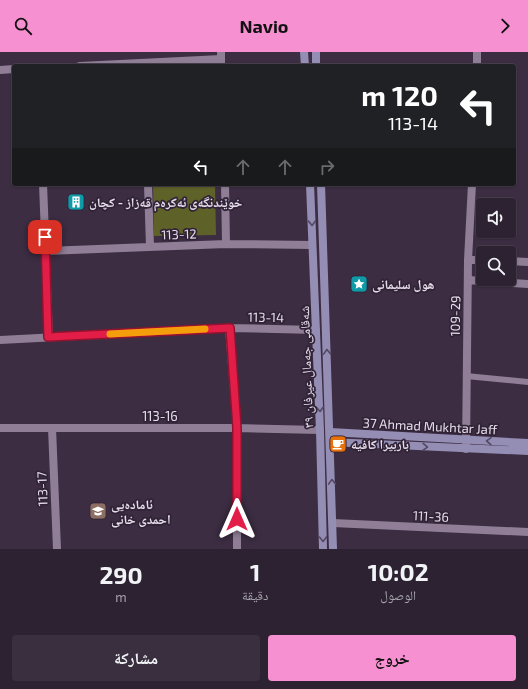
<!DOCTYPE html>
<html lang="ar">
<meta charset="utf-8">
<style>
:root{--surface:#2d2232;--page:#392f3e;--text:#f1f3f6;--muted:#a7a4ac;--line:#483f4d;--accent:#f690d0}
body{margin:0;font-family:"Exo 2","Noto Naskh Arabic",sans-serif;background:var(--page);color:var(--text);direction:rtl;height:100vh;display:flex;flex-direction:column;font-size:15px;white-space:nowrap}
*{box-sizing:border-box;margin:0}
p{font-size:13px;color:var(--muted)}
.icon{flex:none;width:22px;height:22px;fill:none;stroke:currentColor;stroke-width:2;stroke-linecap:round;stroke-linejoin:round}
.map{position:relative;height:497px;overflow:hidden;direction:ltr}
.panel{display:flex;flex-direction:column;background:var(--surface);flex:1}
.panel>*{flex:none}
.guide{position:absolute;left:12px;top:12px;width:504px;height:122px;border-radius:4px;box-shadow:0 1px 3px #0004,0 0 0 1px var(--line);direction:rtl;background:#202124;color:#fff;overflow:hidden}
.buttons{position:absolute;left:476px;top:146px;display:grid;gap:8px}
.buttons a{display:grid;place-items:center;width:40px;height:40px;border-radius:4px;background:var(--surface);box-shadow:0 1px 3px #0004,0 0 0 1px var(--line);font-size:20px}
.pin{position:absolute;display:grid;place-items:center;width:34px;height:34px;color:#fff;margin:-17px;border-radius:8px;box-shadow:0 2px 6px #0006}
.me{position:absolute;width:44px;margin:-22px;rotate:0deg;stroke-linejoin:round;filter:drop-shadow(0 0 3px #0008)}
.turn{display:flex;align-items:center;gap:14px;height:84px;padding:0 12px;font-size:18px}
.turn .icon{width:52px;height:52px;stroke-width:2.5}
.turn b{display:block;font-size:28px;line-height:34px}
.lanes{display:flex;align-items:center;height:38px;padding:0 12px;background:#0003;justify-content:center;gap:20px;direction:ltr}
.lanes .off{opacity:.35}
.eta{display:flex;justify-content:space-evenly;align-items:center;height:68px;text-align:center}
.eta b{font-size:24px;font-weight:700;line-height:28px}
.button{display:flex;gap:8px;margin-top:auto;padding:8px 12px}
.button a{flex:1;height:46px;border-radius:4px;background:var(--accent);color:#111;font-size:16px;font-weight:700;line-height:46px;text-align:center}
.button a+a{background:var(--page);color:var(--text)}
header{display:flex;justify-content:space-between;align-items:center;height:52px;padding:0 12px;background:var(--accent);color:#111;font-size:18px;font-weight:700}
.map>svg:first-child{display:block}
.green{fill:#5e6128}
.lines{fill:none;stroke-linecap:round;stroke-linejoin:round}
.lane{stroke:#8f7e96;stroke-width:6}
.street{stroke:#8f7e96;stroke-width:8}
.secondary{stroke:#948eb5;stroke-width:8}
.oneway{stroke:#544863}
.route-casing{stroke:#92132f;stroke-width:10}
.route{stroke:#e11d48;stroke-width:7}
.slow{stroke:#f59e0b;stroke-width:7}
.labels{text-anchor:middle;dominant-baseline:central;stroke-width:3.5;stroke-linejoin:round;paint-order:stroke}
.poi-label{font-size:13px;font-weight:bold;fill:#e6ddea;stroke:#312337;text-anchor:start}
.street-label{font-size:13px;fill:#e6ddea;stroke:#312337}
</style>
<header><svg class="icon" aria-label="forward" viewBox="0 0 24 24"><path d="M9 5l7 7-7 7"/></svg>Navio<svg class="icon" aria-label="search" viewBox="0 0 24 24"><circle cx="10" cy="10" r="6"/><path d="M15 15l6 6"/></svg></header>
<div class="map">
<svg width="528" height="497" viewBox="0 0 528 497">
<rect width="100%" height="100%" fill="#3c2d42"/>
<path class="green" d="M153 132H215L216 183 154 184Z"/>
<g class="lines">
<path class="lane" d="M466 324 528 330"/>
<path class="street" d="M221 0V14
M80 14 221 7
M477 14V0
M0 18 14 17
M43 132 49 285
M148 132 150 195
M225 132 226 192
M46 199 226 192 312 193
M468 208H483
M509 209 528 210
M468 228 528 232
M229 276 237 376V497
M0 288 229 276 316 278
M0 376H237L320 378
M52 376 57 497
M466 397 468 208 472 132
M333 471 528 480"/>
<path class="secondary" d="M304 0 305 14
M316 0V14
M310 132 320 378 323 497
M321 132 333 497
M330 380 528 391
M330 390 528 399"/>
</g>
<defs><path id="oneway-chevron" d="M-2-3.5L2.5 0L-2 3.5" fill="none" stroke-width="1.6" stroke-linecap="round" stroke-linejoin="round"/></defs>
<g class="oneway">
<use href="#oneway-chevron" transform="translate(312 171) rotate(88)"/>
<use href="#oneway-chevron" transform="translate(327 300) rotate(-92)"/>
<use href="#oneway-chevron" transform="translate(320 357) rotate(87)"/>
<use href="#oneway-chevron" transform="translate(489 389) rotate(-178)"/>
<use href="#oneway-chevron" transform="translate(425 395) rotate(3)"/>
<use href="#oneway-chevron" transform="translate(332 430) rotate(-92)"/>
<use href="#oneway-chevron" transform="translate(323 487) rotate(89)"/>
</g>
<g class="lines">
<g class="route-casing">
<path id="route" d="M45 185 48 285 230 276 237 376V467"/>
</g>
<use href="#route" class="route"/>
<path class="slow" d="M110 282 205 277"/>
</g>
<defs>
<g id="building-square" transform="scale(0.9)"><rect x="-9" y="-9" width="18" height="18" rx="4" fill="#0f9aa8" stroke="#312337"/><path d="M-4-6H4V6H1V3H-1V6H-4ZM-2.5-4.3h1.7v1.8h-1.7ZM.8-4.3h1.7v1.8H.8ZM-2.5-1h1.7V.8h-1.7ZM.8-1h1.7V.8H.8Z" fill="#fff"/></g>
<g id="sight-square" transform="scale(0.9)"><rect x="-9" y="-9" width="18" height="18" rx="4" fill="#0f9aa8" stroke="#312337"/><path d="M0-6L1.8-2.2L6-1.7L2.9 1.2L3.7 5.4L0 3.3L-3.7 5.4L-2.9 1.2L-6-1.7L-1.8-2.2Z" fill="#fff"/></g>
<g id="cafe-square" transform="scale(0.9)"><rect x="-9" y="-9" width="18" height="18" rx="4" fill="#e8710a" stroke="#312337"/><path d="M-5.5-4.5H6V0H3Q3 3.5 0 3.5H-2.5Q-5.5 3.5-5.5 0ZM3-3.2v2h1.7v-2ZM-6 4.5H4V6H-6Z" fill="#fff"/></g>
<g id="school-square" transform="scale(0.9)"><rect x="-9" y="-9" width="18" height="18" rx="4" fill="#8d6e63" stroke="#312337"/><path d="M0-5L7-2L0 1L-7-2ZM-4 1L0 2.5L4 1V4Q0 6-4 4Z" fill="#fff"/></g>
</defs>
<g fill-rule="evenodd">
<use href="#building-square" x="76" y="150"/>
<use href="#sight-square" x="359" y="232"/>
<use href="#cafe-square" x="338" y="392"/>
<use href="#school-square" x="98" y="459"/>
</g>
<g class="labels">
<g class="poi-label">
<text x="89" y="150">خوێندنگەی ئەکرەم قەزاز - کچان</text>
<text x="372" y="232">هول سليمانى</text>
<text x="351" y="392">باربيرا كافيه</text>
<text x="111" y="452">ئامادەیی<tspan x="111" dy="15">احمدی خانی</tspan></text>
</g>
<g class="street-label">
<text transform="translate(179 182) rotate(-2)">113-12</text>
<text transform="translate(455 264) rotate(-89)">109-29</text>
<text transform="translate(266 265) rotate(1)">113-14</text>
<text transform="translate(306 315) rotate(-92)">شەقامی جەمال عیرفان ٣٩</text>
<text x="160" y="364">113-16</text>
<text transform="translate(430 374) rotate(3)">37 Ahmad Mukhtar Jaff</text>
<text transform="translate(42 437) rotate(-92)">113-17</text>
<text transform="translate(431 464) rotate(3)">111-36</text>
</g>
</g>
</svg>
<div class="buttons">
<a><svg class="icon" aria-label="sound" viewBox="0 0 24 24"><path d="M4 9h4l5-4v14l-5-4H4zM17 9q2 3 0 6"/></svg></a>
<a><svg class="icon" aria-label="search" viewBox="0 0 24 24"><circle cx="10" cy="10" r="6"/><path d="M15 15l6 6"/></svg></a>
</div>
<div class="pin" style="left:45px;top:185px;background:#d93025"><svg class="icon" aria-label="arrive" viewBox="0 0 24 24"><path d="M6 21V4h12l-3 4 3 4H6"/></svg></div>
<svg class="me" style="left:237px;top:467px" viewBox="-20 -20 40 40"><path d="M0-17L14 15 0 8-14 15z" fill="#e11d48" stroke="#fff" stroke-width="4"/></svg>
<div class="guide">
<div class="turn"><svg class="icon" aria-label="left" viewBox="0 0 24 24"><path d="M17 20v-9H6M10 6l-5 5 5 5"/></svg><div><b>120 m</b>113-14</div></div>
<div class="lanes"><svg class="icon" aria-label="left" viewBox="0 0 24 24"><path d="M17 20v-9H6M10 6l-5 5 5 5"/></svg><svg class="icon off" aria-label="ahead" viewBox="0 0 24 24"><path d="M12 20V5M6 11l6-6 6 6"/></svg><svg class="icon off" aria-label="ahead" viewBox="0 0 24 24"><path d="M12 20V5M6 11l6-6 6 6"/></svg><svg class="icon off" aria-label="right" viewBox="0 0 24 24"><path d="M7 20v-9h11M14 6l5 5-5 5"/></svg></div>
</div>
</div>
<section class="panel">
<div class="eta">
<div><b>10:02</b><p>الوصول</p></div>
<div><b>1</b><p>دقيقة</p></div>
<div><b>290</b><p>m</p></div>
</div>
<div class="button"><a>خروج</a><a>مشاركة</a></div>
</section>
